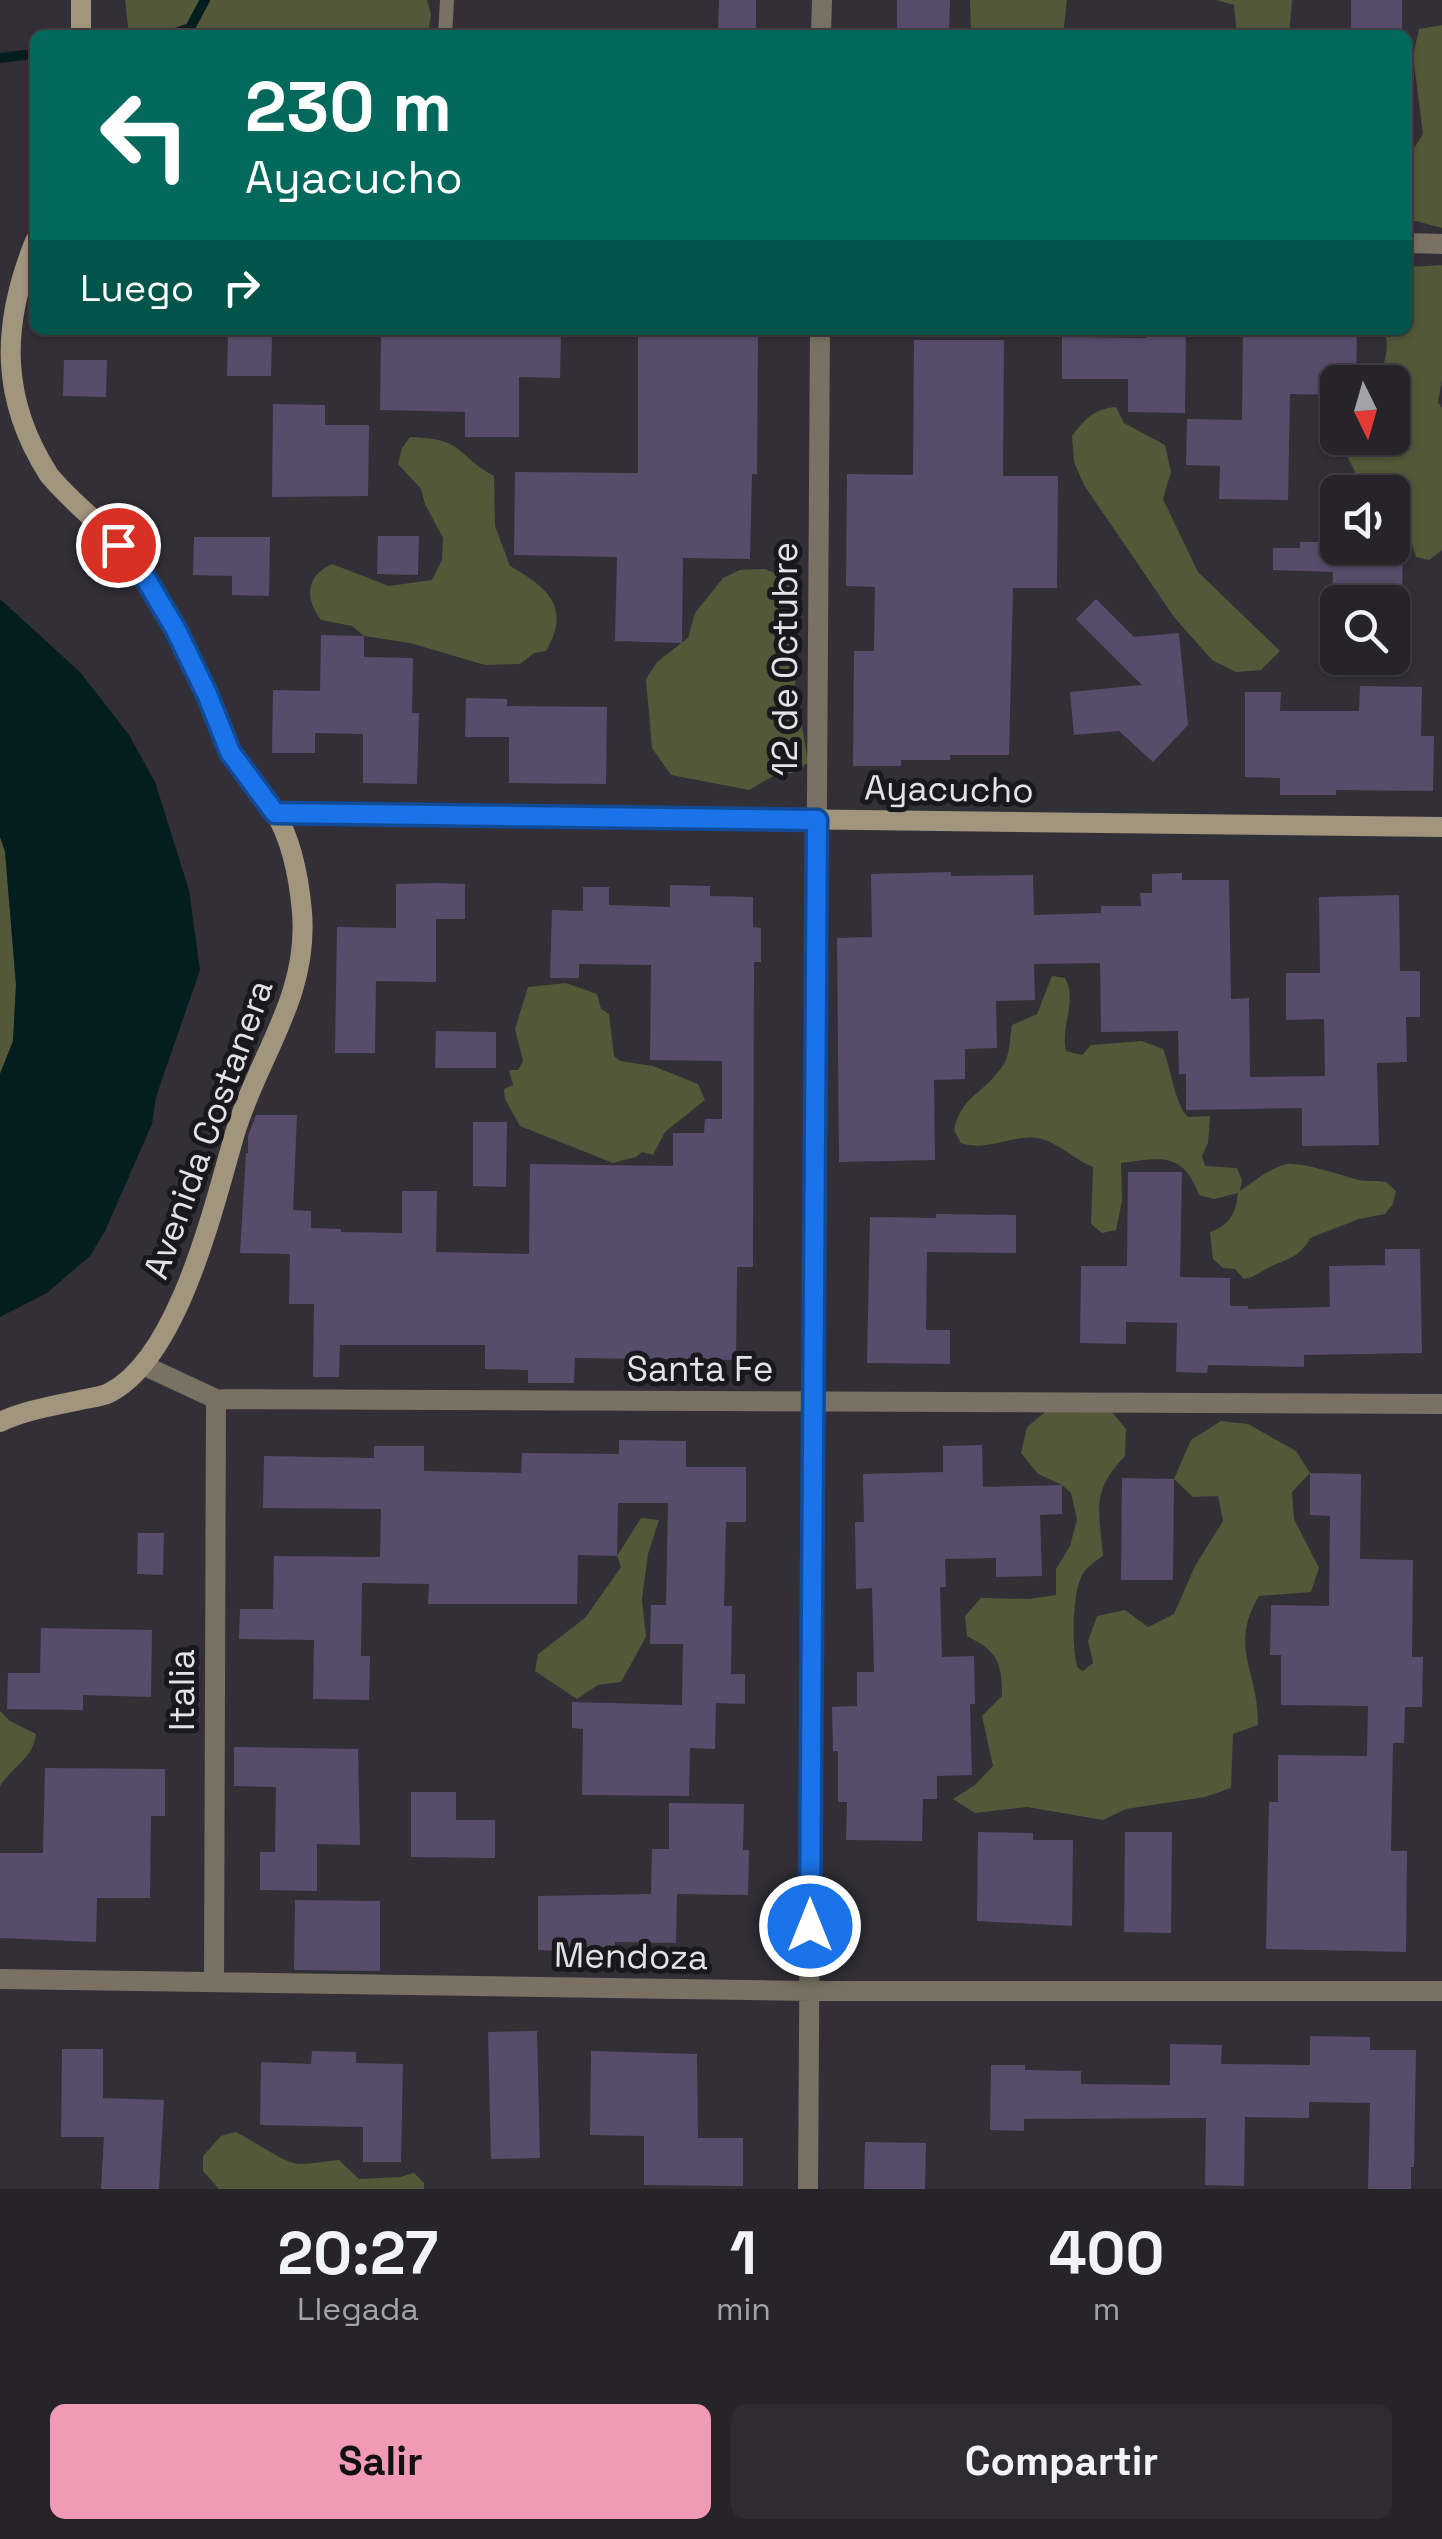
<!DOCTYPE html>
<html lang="es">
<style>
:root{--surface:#262329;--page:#2e2b31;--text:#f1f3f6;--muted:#a4a4a8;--line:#424046;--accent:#f09ab6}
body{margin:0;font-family:"Space Grotesk",sans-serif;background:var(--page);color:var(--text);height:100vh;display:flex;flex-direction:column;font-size:38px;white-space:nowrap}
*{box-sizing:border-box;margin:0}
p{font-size:32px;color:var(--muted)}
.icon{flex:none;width:55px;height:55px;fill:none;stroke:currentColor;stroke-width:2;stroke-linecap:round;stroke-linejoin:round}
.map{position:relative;height:2189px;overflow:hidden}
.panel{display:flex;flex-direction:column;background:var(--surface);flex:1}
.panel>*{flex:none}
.hud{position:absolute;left:30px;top:30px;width:1382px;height:305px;border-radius:15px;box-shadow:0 2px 8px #0004,0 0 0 2px var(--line);background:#00695c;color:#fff;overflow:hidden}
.needle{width:65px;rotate:175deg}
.tools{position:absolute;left:1320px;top:365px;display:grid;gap:20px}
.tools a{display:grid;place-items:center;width:90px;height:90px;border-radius:15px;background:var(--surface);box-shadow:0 2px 8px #0004,0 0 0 2px var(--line);font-size:50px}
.pin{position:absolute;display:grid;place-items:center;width:85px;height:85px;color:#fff;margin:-42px;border:5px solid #fff;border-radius:50%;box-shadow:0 2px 10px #0007}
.me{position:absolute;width:110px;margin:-55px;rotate:0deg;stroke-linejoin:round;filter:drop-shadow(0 0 8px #0008)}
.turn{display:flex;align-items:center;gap:35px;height:210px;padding:0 50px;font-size:45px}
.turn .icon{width:130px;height:130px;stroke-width:2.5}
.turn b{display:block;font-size:70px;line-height:85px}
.then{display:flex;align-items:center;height:95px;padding:0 50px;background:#0003;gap:20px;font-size:38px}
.eta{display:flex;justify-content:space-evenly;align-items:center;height:170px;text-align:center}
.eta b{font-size:60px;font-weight:700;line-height:70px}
.primary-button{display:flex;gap:20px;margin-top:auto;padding:20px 50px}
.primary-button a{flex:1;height:115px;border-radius:15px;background:var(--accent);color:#111;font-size:40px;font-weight:700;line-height:115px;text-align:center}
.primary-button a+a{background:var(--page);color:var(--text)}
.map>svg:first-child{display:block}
.green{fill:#525838}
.water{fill:#041d1f}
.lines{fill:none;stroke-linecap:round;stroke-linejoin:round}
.stream{stroke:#041d1f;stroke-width:10}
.building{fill:#584c6b}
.lane{stroke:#797163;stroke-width:14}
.street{stroke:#797163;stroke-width:20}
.secondary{stroke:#a1957e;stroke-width:20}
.route-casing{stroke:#114b97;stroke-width:25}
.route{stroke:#1a73e8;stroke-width:18}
.labels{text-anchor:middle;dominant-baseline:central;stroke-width:10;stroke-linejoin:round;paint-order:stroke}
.street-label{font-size:35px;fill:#e4e2e7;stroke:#19181c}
</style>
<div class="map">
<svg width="1442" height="2189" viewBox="0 0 1442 2189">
<rect width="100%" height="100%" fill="#322f37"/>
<path class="green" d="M125 0H427L431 14 428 35H129Z
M970 0H1067L1063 35H971Z
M1216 0H1292L1289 35H1237L1234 5Z
M1442 25V228L1408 219V158L1423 134 1413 56 1419 29Z
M1442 265V380L1438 402 1442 408V550L1429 560 1416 557 1407 529 1393 528 1392 492H1352L1358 478 1346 454 1342 438H1392V382H1377C1383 367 1392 346 1383 330H1408V267Z
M1116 407 1124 423 1165 445 1171 472 1163 499 1198 572 1280 651 1261 670 1236 672 1212 660 1174 617 1084 485 1074 462 1072 436C1085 419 1093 409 1116 407Z
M410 437C466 439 453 453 494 476L495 526 510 566C547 587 572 607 546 651L534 653 520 664 485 665 410 643 364 636 352 626 321 620C305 599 305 576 332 564L389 586 432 580 442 560 443 538 425 504 421 489 398 464 402 448Z
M765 569 798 583 797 612 789 645 808 763 792 773 775 775 749 790 671 775 652 748 646 679 657 662 688 638 695 613 723 578 740 570Z
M0 837 5 851 16 985 13 1042 0 1074Z
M1052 976 1065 978C1078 1002 1060 1024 1066 1051L1082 1055 1091 1045 1142 1041 1163 1049C1171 1068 1175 1105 1188 1117L1210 1116 1208 1143 1202 1156 1205 1166 1237 1168 1242 1180 1240 1191C1255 1181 1269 1168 1287 1164 1300 1162 1342 1175 1355 1179 1364 1182 1377 1180 1386 1182L1396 1191 1393 1204 1385 1214 1359 1219 1310 1238C1300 1258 1286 1259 1268 1268 1259 1273 1255 1277 1244 1279L1235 1269 1223 1268 1213 1259 1210 1232C1229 1226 1236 1213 1238 1193L1214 1199 1199 1195C1183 1151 1160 1158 1121 1163L1122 1201 1116 1230 1102 1233 1091 1224 1093 1167C1076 1160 1059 1144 1042 1139 1015 1132 988 1153 961 1143L954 1130C962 1094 986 1093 1003 1065 1011 1053 1009 1039 1012 1025L1037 1014Z
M566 983 597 994 601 1009 609 1014 614 1056 620 1061 653 1066 698 1084 705 1100 665 1132 653 1155 642 1152 636 1157 613 1163 520 1126 505 1099 504 1089 513 1085 509 1070H518L523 1061 515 1029 528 987Z
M1108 1407 1126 1429 1125 1456C1091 1491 1099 1510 1103 1556 1097 1560 1088 1566 1084 1572 1072 1587 1071 1651 1078 1668L1083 1671 1093 1663 1088 1641 1097 1616 1125 1610 1148 1627 1174 1614 1195 1566 1223 1521 1218 1496 1193 1497 1174 1479 1191 1440 1221 1421 1248 1424 1296 1451 1310 1473 1292 1492 1294 1519 1319 1568 1311 1592 1259 1596C1228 1648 1259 1671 1258 1725L1233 1734 1231 1788 1205 1797 1126 1809 1103 1820 1027 1807 975 1813 953 1799 975 1785 993 1766 982 1716 1002 1696C1002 1662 998 1652 967 1636L965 1616 981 1598 1029 1599 1056 1595V1569L1070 1546 1077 1519 1071 1493 1062 1485 1038 1474 1021 1453 1027 1427 1050 1408Z
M641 1518 659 1520 648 1554 642 1599 646 1637 621 1682 598 1685 577 1699 535 1671 538 1654 585 1618 621 1567 617 1556Z
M0 1711 10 1721 36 1734C33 1759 12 1767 0 1786Z
M235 2132C252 2139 283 2163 299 2164 311 2164 326 2161 339 2160L359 2179 400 2177 414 2173 424 2183V2189H219L203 2171V2156L221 2136Z"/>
<path class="water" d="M0 599 80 672 129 735 155 782 189 890 200 970 156 1097 152 1124 105 1231 90 1256 47 1293 0 1317V1074L13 1041 16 985 5 851 0 837Z"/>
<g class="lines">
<path class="stream" d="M170 35 190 28 205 0
M0 58 25 55"/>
</g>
<path class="building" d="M719 0H756V35H718Z
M897 0H950L949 35H897Z
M1351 0H1402V35H1351Z
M467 330H561L560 378 519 377V437H465V412L380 410 381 333 466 334Z
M638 330H758L757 474H752L750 559 683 558 682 643 615 641 617 557 514 555 515 472 638 473Z
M1146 330H1186L1185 413 1128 412V379H1062V337L1146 338Z
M1243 330H1357L1356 382H1338V395L1290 394 1288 500 1219 499 1220 466 1186 465 1187 419 1242 420Z
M228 334H272L271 376H227Z
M914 340H1004L1003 476H1058L1057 588H1013L1009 755H950V760H901V766H853L854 651H874L875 587 846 586 847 474 913 475Z
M64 360H107L106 397 63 396Z
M273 404 325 405V425H369L368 496 272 497Z
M378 536H419L418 575 377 574Z
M194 537H270L269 596 232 595V576L193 575Z
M1300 542H1338V548H1403L1402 596 1332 594 1333 572 1273 570V548H1300Z
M1096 599 1134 637 1179 633 1188 725 1153 762 1119 731 1074 735 1070 692 1142 685 1076 619Z
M321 635 364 636V657L413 658 412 713H419L417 784 363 783V734L315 733V753H272L273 690 320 691Z
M1360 686 1422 687 1421 736H1434L1433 791 1336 790V795H1280V778L1245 777V692H1281L1280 711H1359Z
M466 698 507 699V706L607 707 606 784 509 783V737H465Z
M951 872V876L1033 875 1034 915 1101 913V906H1141L1140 893H1152V874L1182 873V880H1229L1231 999 1249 998 1250 1077 1325 1076 1324 1019 1286 1020V973H1320L1319 897 1399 895 1400 971H1420V1017H1406L1407 1062 1377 1063 1379 1145 1302 1146V1108L1186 1110V1074H1179L1178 1031 1101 1032 1100 963 1034 964 1035 1000 996 1001 997 1048 965 1049V1079L934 1080 935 1160 839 1162 837 938 872 937 871 874Z
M437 883 465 884V919H436V982L376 981 375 1053H335L337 927 396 928V884Z
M670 885 710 886V896L753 897V927L761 928V962H754L753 1267H737L736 1360 575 1358 574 1383H528V1370L485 1369V1345H340L339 1377H313L314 1304H289L290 1254 240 1253 246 1153H248V1136L256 1115H297L293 1210 311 1211V1228L341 1229V1232L402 1233V1191H437L436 1252 529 1254 530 1164 673 1166V1133H704L705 1119H722V1061L650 1060 651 965 579 964V978H550L552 910 583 911V887H609V905L670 907Z
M436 1031 496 1032V1068H435Z
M473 1122H507L506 1187 473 1186Z
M1128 1172H1182L1180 1277 1230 1278V1306H1248V1309L1330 1307 1329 1266 1385 1265V1249H1420L1422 1353 1304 1355V1367L1208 1365 1207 1373 1176 1372 1177 1323 1126 1322V1344L1080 1343 1081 1266H1127Z
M936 1214 1016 1215V1253L927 1252 926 1330H950V1364L867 1363 870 1217 936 1218Z
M619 1440 686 1441V1467H746V1522H726L724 1606H732L731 1674H745V1704L716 1703 715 1749 690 1748 689 1796 582 1795 583 1729 572 1728V1702L682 1705 683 1644H650L651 1605H666L668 1503H618L617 1556 578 1555 577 1604H428L429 1584 362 1583 361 1656H370L369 1700 313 1699 314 1640 239 1639 240 1609H273L274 1556 380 1557 381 1509 263 1508 264 1456 374 1458V1446H424V1471L521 1473 522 1453 619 1454Z
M982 1445 983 1487 1062 1485V1514L1040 1515 1042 1576 996 1577V1558L945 1559 946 1587H940L942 1657 974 1656 975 1704H970L972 1775 937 1776V1799H923L922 1841 846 1840 847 1802H838V1751H833L832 1707 857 1706V1672H874L872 1588 856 1589 855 1522H864L863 1474 943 1472V1446Z
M1310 1473 1361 1474 1360 1559 1413 1560 1412 1657H1423L1422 1707H1405L1404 1743H1393L1391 1851H1407L1406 1952 1266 1949 1269 1802H1278V1755L1367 1756 1368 1706 1281 1705V1655H1270L1271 1605 1329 1606 1330 1516 1310 1515Z
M1122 1478 1174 1479 1173 1580H1121Z
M138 1533H164L163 1575 137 1574Z
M41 1628 152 1630 151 1697 83 1695V1710L7 1709 8 1673H40Z
M234 1747 358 1749 360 1845 317 1844V1891L260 1890V1852H275L276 1787 234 1786Z
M45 1768 165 1769V1816H151L150 1898H97L96 1942 0 1938V1853H43Z
M411 1792H456V1820H495V1858L411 1857Z
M669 1803 744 1804 743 1850H749L748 1895 677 1894 676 1943 615 1942 614 1954 538 1950V1896L651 1894 652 1849H669Z
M978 1832 1033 1833V1840H1073L1072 1926 977 1921Z
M1125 1832H1172L1171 1933 1124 1932Z
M295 1900 380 1901V1971L294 1970Z
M537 2031 540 2158 491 2159 488 2032Z
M1310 2036 1370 2037V2050H1416L1414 2167H1411V2189H1368L1370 2103 1309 2102V2118L1245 2117 1244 2186 1205 2185 1206 2118 1024 2119V2131L990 2130 991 2065H1025V2070L1081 2071V2084L1170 2085V2044L1222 2045 1221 2064 1310 2065Z
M62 2049H103V2098L164 2100 159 2189H101L104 2137H61Z
M312 2051 356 2052V2063L403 2064 401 2162H363V2127L260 2125 261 2062 311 2064Z
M591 2051 697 2054 698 2138H743V2186L644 2185V2136L590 2135Z
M865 2142 926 2143 925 2189H864Z"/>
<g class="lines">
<path class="lane" d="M445 35 447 0"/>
<path class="street" d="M821 35 822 0
M1408 243 1442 244
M145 1366 216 1399 1442 1404
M0 1979 809 1991H1442
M214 1982 216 1399
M808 2189 820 330"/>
<path class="secondary" d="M81 35V0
M275 813 1442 827
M0 1422C25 1410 53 1406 80 1400 89 1398 101 1397 109 1393 179 1358 214 1205 235 1133 258 1056 309 997 302 912 299 878 292 840 274 811 261 790 241 772 229 750 220 732 215 712 207 693 188 651 166 605 139 567 114 533 76 508 49 475 0 399 1 325 35 241"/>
</g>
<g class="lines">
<g class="route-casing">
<path id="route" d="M118 545 138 566 175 628 207 694 230 752 275 813 817 820 810 1926"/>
</g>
<use href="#route" class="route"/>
</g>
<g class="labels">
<g class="street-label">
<text transform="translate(785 659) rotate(-90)">12 de Octubre</text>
<text transform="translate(949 789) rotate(1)">Ayacucho</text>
<text transform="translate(208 1129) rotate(-70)">Avenida Costanera</text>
<text x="700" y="1369">Santa Fe</text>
<text transform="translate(182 1690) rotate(-90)">Italia</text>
<text transform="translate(631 1956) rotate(1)">Mendoza</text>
</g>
</g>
</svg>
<div class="tools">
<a><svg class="needle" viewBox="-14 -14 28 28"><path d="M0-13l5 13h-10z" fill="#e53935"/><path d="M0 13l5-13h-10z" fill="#a4a4a8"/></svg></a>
<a><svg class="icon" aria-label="sound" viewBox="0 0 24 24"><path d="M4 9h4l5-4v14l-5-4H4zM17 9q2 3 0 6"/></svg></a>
<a><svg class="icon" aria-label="search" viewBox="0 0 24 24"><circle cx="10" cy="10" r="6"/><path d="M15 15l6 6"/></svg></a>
</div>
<div class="pin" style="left:118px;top:545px;background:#d93025"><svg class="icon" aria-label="arrive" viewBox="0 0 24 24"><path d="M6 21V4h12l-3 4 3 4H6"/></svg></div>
<svg class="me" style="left:810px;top:1926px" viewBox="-20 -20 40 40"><circle r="17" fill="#1a73e8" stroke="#fff" stroke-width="3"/><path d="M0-11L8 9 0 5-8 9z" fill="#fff"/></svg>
<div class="hud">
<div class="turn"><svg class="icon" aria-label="left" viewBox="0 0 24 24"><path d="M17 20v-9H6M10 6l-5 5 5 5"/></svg><div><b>230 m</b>Ayacucho</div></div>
<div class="then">Luego<svg class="icon" aria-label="right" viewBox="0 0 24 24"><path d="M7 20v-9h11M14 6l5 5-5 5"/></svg></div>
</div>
</div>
<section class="panel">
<div class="eta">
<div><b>20:27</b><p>Llegada</p></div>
<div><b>1</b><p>min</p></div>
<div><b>400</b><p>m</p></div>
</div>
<div class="primary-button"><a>Salir</a><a>Compartir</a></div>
</section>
